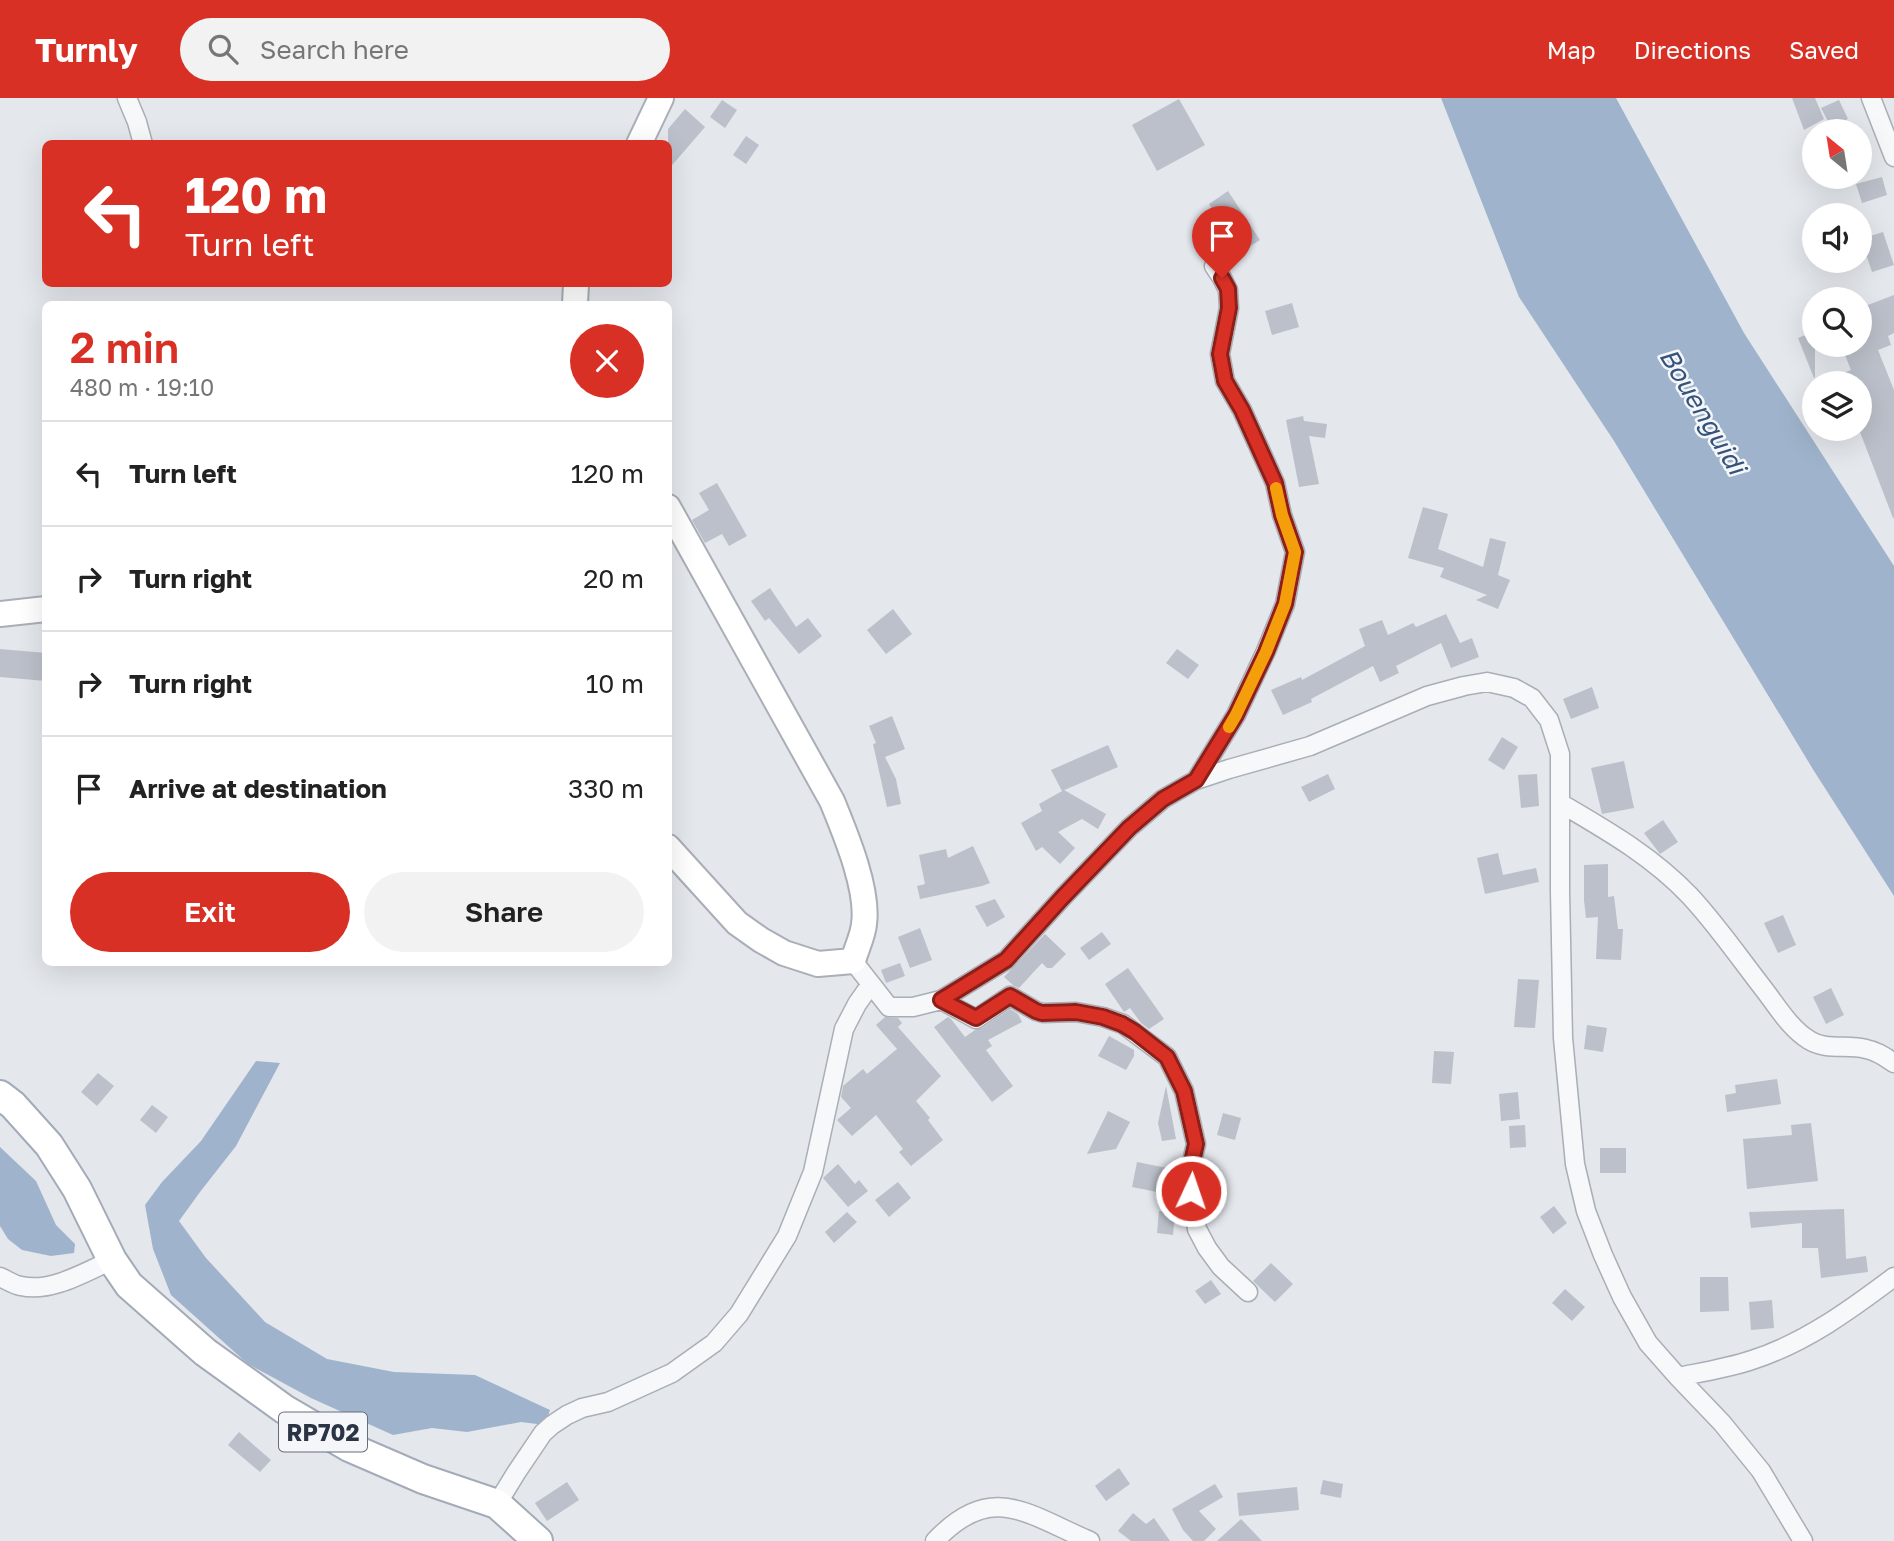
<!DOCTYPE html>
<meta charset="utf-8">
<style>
:root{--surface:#fff;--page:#f2f2f2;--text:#222;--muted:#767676;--line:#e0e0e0;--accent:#d93025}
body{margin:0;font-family:"Golos Text",sans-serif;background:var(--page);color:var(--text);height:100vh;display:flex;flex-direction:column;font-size:26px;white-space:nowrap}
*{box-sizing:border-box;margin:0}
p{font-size:23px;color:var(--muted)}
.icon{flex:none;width:38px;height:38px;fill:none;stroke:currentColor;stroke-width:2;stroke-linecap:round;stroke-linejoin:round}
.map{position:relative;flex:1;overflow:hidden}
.side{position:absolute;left:42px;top:203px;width:630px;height:665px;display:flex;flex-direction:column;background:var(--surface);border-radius:10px;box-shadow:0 7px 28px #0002}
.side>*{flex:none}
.guide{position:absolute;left:42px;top:42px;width:630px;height:147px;border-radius:10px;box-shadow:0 7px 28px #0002;background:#d93025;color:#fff;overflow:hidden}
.needle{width:46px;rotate:330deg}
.controls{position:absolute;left:1802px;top:21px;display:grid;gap:14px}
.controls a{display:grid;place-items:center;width:70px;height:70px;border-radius:50%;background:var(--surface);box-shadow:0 7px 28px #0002;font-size:35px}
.pin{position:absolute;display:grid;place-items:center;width:60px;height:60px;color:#fff;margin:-72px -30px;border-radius:50% 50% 50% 0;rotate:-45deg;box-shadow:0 0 7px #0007}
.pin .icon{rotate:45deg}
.me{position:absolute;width:77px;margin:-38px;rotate:3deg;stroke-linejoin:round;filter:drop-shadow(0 0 5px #0008)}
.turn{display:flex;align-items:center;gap:24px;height:147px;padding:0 28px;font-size:32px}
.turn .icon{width:91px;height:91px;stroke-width:2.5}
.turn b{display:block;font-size:49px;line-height:60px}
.round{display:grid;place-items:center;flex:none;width:74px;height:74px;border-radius:37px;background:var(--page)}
.overview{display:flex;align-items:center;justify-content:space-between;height:119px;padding:0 28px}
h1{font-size:42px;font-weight:600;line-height:52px;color:var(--accent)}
.cta{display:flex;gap:14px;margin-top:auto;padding:14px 28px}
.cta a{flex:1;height:80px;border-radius:42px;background:var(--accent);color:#fff;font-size:28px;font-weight:600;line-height:80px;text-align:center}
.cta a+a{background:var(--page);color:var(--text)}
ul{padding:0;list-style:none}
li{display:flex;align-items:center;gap:21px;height:105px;padding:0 28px;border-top:2px solid var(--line)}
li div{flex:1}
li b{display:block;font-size:26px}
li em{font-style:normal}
header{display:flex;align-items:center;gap:42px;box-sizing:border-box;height:98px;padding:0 35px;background:var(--accent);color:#fff}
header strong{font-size:33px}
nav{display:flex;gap:38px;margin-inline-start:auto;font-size:24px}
.search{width:490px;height:63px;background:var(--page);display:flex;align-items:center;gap:18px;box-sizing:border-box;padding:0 24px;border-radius:38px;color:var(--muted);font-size:26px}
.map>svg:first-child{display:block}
.water{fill:#9fb4cc}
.building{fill:#bbc0ca}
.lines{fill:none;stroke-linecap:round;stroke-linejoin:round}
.minor-casing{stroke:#a9aeb7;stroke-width:21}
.secondary-casing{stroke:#a9aeb7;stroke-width:28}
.primary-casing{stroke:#a3abb8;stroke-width:32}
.minor{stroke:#f7f8fa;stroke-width:18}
.secondary{stroke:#fff;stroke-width:24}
.primary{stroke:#fff;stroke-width:28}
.route-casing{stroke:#8d1f18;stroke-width:18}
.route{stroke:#d93025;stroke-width:12}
.slow{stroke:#f59e0b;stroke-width:12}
.labels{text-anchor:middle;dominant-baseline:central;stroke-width:5;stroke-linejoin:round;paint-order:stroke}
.shield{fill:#f4f6f9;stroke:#676e7b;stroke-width:2}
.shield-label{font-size:23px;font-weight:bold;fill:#2b3445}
.water-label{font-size:26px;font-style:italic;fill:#34527a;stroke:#f4f6f9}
</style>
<header>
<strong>Turnly</strong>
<div class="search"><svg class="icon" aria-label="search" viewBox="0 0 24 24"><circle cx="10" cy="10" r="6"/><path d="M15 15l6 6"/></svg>Search here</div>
<nav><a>Map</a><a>Directions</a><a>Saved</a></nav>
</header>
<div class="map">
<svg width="1894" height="1443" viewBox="0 0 1894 1443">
<rect width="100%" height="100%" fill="#e4e7ec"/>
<path class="water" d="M1441 0H1616L1744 235 1894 468V798L1814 673 1614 343 1519 199Z
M256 963 280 965 236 1048 200 1094 179 1123 206 1160 265 1224 327 1261 394 1274 475 1277 550 1312 545 1327 521 1324 467 1334 432 1330 393 1337 311 1300 248 1266 171 1197 153 1151 145 1107 162 1084 201 1043Z
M0 1049 36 1083 56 1127 75 1146 74 1155 51 1158 22 1152 8 1141 0 1128Z"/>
<path class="building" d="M1792 0H1815L1824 21 1804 32Z
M1179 1 1205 47 1157 73 1132 27Z
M722 2 737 12 725 30 710 19Z
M1839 2 1848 21 1831 29 1821 10Z
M685 11 705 29 668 72V31Z
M746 38 759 47 746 66 733 57Z
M1882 79 1887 97 1862 105 1856 86Z
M1228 93 1260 142 1241 154 1209 106Z
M1883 134 1894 167 1872 174 1861 141Z
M1894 197V235L1888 238 1891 247 1878 252 1894 292V420H1893L1860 334V285L1821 284 1851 272 1841 247H1860V210Z
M1292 205 1299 229 1272 237 1265 213Z
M1815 233V279L1814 280 1798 240Z
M1303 318 1304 323 1327 326 1325 340 1309 338 1319 386 1299 389 1286 322Z
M717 385 747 438 729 448 722 436 705 445 692 422 709 412 699 395Z
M1423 409 1448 416 1438 451 1483 469 1490 440 1506 444 1498 477 1510 482 1498 511 1476 502 1487 497 1440 479 1444 470 1408 460Z
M770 490 796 529 808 520 822 538 799 556 769 520 765 523 751 503Z
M893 511 912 536 886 556 867 532Z
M1446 516 1460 545 1472 540 1479 559 1451 570 1441 545 1396 568 1399 575 1380 584 1373 568 1311 601 1312 604 1283 617 1271 592 1301 579 1302 582 1365 548 1359 531 1382 522 1388 537 1413 525 1416 529Z
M0 551 46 555V583L0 579Z
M1177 551 1199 567 1188 581 1166 565Z
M1592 589 1599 610 1571 621 1563 601Z
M892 618 905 651 885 659 896 681 901 706 887 709 873 646 876 645 869 628Z
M1502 639 1518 649 1504 672 1488 662Z
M1108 647 1118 669 1062 693 1051 672Z
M1624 663 1634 710 1602 716 1591 670Z
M1328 676 1335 691 1309 704 1301 689Z
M1537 676 1539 708 1521 710 1518 677Z
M1064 692 1106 716 1098 731 1082 721 1058 734 1075 750 1060 766 1042 749 1036 753 1021 725 1042 713 1039 706Z
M1663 722 1678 744 1660 756 1644 735Z
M973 748 990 785 982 788 920 801 917 788 925 786 919 757 946 751 948 760Z
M1498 755 1503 777 1536 770 1539 784 1485 796 1477 760Z
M1608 766V799L1614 798 1618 831H1623L1621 862 1596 861 1598 819 1586 820 1584 802V767Z
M995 801 1005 819 987 829 975 808Z
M1783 817 1796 847 1778 855 1764 825Z
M920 830 932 862 910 870 898 839Z
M1102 834 1111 846 1089 862 1080 850Z
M1045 836 1066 856 1052 870H1047L1042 865 1019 890 1014 888 1004 879Z
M900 865 905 878 886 885 881 872Z
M1128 870 1164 921 1149 931 1141 925 1130 910 1124 914 1105 886Z
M1518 881 1539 882 1535 930 1514 929Z
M1831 890 1844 917 1826 926 1813 899Z
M1010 911 1018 916 1022 924 988 942 992 948 986 952 1013 988 992 1004 934 929 948 919 951 921 965 939 975 932 982 930Z
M885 919 898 920 902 925 898 929 941 978 916 1003 930 1020 928 1022 943 1042 911 1068 899 1054 903 1051 876 1017 852 1038 837 1022 851 1010 841 999 843 988 863 971 867 976 897 951 876 927Z
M1587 927 1607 930 1603 954 1584 951Z
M1109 938 1134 952V958L1126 972 1098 958Z
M1434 953 1454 954 1451 986 1432 985Z
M98 975 114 988 97 1008 81 994Z
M1777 981 1781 1006 1727 1014 1725 997 1736 995 1735 987Z
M1166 988 1176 1041 1162 1043 1158 1025Z
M1518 994 1520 1021 1501 1023 1499 996Z
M152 1007 168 1019 156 1035 140 1022Z
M1108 1013 1130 1024 1116 1051 1087 1056Z
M1223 1015 1241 1020 1235 1042 1217 1037Z
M1811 1025 1818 1083 1747 1091 1743 1041 1792 1037 1791 1027Z
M1525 1027 1526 1049 1510 1050 1509 1028Z
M1600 1050H1626V1075H1600Z
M1137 1064 1167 1070 1162 1095 1132 1089Z
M838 1066 855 1086 859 1082 868 1093 848 1109 823 1080Z
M898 1084 911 1100 889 1119 875 1102Z
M1554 1108 1567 1125 1553 1136 1540 1119Z
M1844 1111 1846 1161 1866 1158 1868 1174 1821 1180 1818 1150H1802V1125L1751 1130 1749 1114Z
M1159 1113 1175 1114 1173 1137 1157 1135Z
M847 1114 857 1124 834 1145 825 1134Z
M1271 1165 1293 1186 1275 1204 1253 1183Z
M1700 1179H1728L1729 1213 1700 1214Z
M1211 1182 1221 1196 1205 1206 1195 1193Z
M1565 1191 1585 1209 1572 1223 1552 1205Z
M1772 1202 1774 1230 1751 1232 1749 1204Z
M239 1334 271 1362 260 1374 228 1347Z
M1119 1370 1130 1386 1106 1403 1095 1388Z
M1323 1382 1343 1386 1341 1400 1320 1396Z
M567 1384 579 1402 547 1423 535 1405Z
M1215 1386 1223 1399 1199 1413 1216 1431 1204 1443H1193L1183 1432 1172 1411Z
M1297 1389 1299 1412 1239 1418 1237 1395Z
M1133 1415 1146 1426 1154 1420 1170 1443H1131L1118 1433Z
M1241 1421 1262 1443H1217Z"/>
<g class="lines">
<g class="minor-casing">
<path id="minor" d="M127 0 137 24 143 46
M1871 0 1894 59
M1196 682 1236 617 1266 553 1285 506 1295 454 1282 417 1275 385 1242 312 1225 283 1220 256 1229 210 1228 192 1222 180 1214 168
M1560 705C1606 732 1652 758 1690 798 1717 827 1741 862 1766 894 1778 910 1791 931 1809 942 1826 953 1847 946 1866 951 1877 953 1885 959 1894 965
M853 863 889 909H913L941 902 1006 862 1062 800 1129 730 1163 701 1196 682 1229 671 1310 648 1427 598 1464 588 1487 584 1514 590 1532 600 1549 622 1560 656V793L1563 940 1575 1066 1586 1113 1603 1157 1622 1199 1648 1245 1678 1279 1722 1325 1761 1373 1803 1443
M941 902 976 921 1010 898 1036 913 1043 915 1076 914 1103 919 1123 926 1167 959 1184 993 1196 1046 1189 1077 1197 1131 1207 1150 1221 1169 1248 1194
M0 1179C7 1182 14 1187 21 1188 51 1195 85 1174 112 1162
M1678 1279C1703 1274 1728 1270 1752 1262 1805 1245 1850 1212 1894 1179
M497 1406 516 1375 543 1335 552 1327 567 1317 582 1310 608 1304 672 1275 714 1245 739 1216 787 1138 813 1074 844 931 857 906 871 886
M935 1443C991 1383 1027 1416 1090 1443"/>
</g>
<g class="secondary-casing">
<path id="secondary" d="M639 46 661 0
M575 206 576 186
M668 409 832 703C845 735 869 791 864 826 863 838 856 851 853 863L818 866 784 855 761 842 737 825 668 749
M0 516 46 511"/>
</g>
<g class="primary-casing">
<path id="primary" d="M0 997 13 1007 49 1047 77 1091 112 1162 129 1187 205 1254 284 1311 349 1349 423 1381 497 1406 538 1443"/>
</g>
<use href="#minor" class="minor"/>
<use href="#secondary" class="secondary"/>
<use href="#primary" class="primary"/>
</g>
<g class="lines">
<g class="route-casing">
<path id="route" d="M1191 1093 1189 1077 1196 1046 1184 993 1167 959 1135 934 1122 926 1103 919 1076 914 1042 915 1036 913 1010 898 976 920 941 902 1006 862 1062 800 1129 730 1163 701 1196 682 1236 617 1266 554 1285 506 1295 454 1282 417 1275 385 1242 312 1225 283 1220 256 1229 210 1228 191 1222 180"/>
</g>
<use href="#route" class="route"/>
<path class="slow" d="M1229 629 1236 617 1266 554 1285 506 1295 454 1282 417 1276 390"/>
</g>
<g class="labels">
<rect class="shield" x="279" y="1314.5" width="88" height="39" rx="5"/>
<g class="shield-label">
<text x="323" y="1334">RP702</text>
</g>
<g class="water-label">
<text transform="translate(1703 313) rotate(59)">Bouenguidi</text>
</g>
</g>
</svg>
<div class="controls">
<a><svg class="needle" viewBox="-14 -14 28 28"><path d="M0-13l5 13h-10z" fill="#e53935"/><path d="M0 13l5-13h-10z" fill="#767676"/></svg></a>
<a><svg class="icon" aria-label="sound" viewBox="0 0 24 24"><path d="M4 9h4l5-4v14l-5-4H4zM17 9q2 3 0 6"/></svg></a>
<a><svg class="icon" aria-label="search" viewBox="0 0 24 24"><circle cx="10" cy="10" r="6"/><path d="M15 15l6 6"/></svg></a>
<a><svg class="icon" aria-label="layers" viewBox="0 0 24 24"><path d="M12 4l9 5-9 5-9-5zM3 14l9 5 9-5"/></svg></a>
</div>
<div class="pin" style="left:1222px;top:180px;background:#d93025"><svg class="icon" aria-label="arrive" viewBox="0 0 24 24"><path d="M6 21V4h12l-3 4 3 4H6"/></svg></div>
<svg class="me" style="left:1191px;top:1093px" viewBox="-20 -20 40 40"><circle r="17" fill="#d93025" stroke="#fff" stroke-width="3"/><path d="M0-11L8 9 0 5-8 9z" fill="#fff"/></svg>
<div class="guide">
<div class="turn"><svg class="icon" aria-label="left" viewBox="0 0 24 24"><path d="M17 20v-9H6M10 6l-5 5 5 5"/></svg><div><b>120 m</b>Turn left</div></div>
</div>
<section class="side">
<div class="overview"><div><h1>2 min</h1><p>480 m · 19:10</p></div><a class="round" style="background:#d93025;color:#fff"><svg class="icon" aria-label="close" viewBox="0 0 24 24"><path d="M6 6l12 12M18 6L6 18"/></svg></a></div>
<ul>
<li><svg class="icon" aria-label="left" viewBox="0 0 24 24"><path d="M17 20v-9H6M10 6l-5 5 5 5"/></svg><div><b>Turn left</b></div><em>120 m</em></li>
<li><svg class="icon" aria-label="right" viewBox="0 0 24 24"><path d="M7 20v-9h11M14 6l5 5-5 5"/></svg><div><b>Turn right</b></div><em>20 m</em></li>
<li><svg class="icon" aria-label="right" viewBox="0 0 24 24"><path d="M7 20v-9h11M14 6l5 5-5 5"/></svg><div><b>Turn right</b></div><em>10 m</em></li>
<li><svg class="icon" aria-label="arrive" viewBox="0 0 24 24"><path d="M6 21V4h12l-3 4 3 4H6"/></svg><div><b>Arrive at destination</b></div><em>330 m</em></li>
</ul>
<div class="cta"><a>Exit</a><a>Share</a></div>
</section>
</div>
